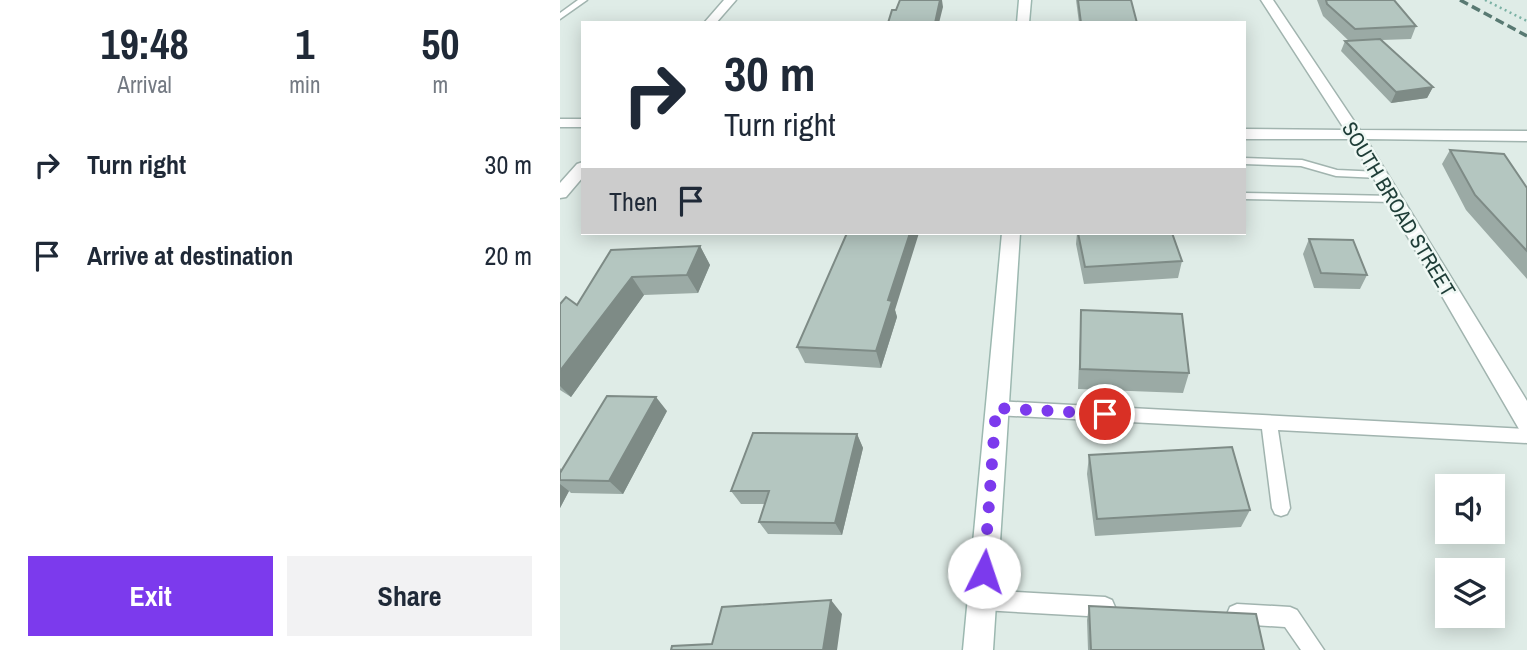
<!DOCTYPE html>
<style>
:root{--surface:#fff;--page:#f2f2f3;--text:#1f2937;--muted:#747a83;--accent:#7c3aed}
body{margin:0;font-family:"Archivo Narrow",sans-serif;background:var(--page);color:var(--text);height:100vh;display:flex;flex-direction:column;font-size:26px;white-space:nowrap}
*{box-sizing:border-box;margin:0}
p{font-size:23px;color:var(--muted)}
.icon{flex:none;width:38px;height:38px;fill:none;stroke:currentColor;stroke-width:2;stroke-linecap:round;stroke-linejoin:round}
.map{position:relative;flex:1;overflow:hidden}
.side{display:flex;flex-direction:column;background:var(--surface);width:560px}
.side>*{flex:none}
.top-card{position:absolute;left:21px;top:21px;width:665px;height:214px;border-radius:0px;box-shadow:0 4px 18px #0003;background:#fff;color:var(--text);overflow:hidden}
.controls{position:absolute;left:875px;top:474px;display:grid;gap:14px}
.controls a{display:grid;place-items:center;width:70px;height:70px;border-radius:0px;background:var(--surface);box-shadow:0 4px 18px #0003;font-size:35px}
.pin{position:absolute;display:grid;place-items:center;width:60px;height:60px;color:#fff;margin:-30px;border:4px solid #fff;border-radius:50%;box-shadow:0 2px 7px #0007}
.me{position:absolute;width:77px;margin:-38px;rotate:4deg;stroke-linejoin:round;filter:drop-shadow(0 0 5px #0008)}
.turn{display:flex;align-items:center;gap:24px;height:147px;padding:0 28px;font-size:32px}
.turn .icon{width:91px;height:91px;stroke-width:2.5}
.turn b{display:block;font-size:49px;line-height:60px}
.then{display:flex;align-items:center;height:66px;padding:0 28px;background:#0003;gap:14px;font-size:26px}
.eta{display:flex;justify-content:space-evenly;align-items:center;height:119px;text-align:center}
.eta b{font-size:42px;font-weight:700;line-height:49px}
.primary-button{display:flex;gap:14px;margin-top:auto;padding:14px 28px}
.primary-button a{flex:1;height:80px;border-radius:0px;background:var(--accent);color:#fff;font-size:28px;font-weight:700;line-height:80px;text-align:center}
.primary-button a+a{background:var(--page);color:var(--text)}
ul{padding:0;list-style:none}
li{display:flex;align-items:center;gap:21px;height:91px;padding:0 28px}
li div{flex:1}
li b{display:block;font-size:26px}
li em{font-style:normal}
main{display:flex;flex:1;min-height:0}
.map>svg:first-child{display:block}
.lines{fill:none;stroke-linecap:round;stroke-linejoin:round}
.lane-casing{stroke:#a1b4af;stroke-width:3}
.street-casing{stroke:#a1b4af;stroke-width:3}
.secondary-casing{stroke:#9cb8b0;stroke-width:3}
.path{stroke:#7cb2a5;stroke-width:2.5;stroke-dasharray:2 3.5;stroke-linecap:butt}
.lane{fill:#fff;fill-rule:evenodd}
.street{fill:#fff;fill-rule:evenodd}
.secondary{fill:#fff;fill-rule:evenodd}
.rail{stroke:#587972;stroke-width:3.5;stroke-dasharray:9 4.5;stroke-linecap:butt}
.wall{fill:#9baaa5}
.shaded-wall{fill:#7e8b86}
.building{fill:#b4c6c0;stroke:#7e8b86;stroke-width:2}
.route{stroke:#7c3aed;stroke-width:12;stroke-dasharray:0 21.6}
.labels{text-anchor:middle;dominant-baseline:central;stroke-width:5;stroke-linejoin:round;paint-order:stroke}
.street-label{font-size:21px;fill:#1e3d37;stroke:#eff8f4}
</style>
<main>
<section class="side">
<div class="eta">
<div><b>19:48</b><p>Arrival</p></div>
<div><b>1</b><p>min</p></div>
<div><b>50</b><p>m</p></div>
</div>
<ul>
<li><svg class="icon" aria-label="right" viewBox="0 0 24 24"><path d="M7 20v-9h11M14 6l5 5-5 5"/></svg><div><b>Turn right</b></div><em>30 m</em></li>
<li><svg class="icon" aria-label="arrive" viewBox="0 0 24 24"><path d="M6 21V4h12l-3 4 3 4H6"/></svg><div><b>Arrive at destination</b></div><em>20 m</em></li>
</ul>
<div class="primary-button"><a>Exit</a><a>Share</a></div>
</section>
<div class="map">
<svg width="967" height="650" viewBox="0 0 967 650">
<rect width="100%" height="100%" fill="#dfece7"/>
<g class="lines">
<g class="lane-casing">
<path id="lane" d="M18 0H27L0 19V13Z
M684 158 742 160 777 170 820 172 825 175 820 178 776 176 741 166 684 164Z
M684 193 834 196 840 199 834 202 684 199Z
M436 401 967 429V443L718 430 730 508 727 514 721 516 715 514 712 508 702 429 436 415 430 413 428 408 430 403Z
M422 590 545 597 552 600 555 607 552 614 545 617 422 610 415 607 412 600 415 593Z
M677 604 730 607 737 610 764 650H741L725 627 677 624 670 621 667 614 670 607Z"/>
</g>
<g class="street-casing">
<path id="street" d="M164 0H176L156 23H144Z
M701 0H713L800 130 967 131V141L806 139 967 401V432L959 429 791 139H684V129L785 130Z
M0 119H23V127H0Z
M23 162V177L6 197 0 198V183L17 164Z"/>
</g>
<g class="secondary-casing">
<path id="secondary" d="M459 0H471L469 23H457Z
M442 233H460L433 650H403Z"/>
</g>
<path class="path" d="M925 0 967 21"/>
<use href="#lane" class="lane"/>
<use href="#street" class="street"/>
<use href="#secondary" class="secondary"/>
<path class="rail" d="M900 0 967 36"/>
</g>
<path class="wall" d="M516 0H571L577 23H519Z
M757 0H834L856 26 851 39 822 40 873 87 867 98 831 103 781 51 785 41H789L763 16Z
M890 150 967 188V279L906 210 882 164Z
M517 233H611L622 261 618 278 524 284 516 244Z
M749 239 807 275 800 289 754 288 743 254Z
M140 246 150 265 138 293 84 295 11 397 0 390V304L17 305 51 250Z
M335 310 337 317 321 368 245 363 237 347Z
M521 310 629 373 623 393 518 389Z
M107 411 63 494 11 493 9 491 0 508V468L2 470Z
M297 434 303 448 282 535 208 534 199 522 205 504H181L171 491Z
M529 455 690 510 681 527 535 536 527 474Z
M529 606 704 650H528L527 620Z"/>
<path class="shaded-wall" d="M380 0H382L383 7 379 23H375Z
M873 87 867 98 831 103 836 92Z
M350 233H359L335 310 337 317 321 368 316 351 328 300Z
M140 246 150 265 138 293 127 275Z
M72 277 84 295 11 397 0 386V371Z
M96 397 107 411 63 494 49 481Z
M297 434 303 448 282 535 275 523Z
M0 484 9 491 0 508Z
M271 600 282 614 277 650H263Z"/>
<path class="building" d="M340 0H380L375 23H328L332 10H336Z
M518 0H571L577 23H521Z
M766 0H834L856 26 795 29 767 4Z
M820 39 873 87 836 92 785 41Z
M890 150 944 154 967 188V251L915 195Z
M287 233H350L328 300 332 301 316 351 237 347Z
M518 233H612L622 261 525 267Z
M749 239 793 240 807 275 761 273Z
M140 246 127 275 72 277 0 371V304L6 297 17 305 51 250Z
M521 310 622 314 629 373 520 369Z
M47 396 96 397 49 481 0 480V473Z
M193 433 297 434 275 523 199 522 209 491H171Z
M672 447 690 510 537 519 529 455Z
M271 600 263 650H111L112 646 152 644 162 607Z
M529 606 696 614 704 650H531Z"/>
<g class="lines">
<path class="route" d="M424 572 436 408 545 414"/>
</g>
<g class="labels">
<g class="street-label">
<text transform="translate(839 209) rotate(59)">SOUTH BROAD STREET</text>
</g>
</g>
</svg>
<div class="controls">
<a><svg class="icon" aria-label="sound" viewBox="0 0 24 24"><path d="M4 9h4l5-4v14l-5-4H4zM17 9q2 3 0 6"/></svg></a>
<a><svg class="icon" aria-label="layers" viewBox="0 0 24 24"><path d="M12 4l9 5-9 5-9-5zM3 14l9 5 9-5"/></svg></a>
</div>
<div class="pin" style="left:545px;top:414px;background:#d93025"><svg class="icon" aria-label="arrive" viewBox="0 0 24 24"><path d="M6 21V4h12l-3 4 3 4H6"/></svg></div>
<svg class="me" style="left:424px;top:572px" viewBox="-20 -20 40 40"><circle r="19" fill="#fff"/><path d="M0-13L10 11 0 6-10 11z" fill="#7c3aed"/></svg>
<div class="top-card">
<div class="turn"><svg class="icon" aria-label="right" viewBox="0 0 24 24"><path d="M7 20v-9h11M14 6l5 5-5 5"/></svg><div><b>30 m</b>Turn right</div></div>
<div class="then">Then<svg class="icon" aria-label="arrive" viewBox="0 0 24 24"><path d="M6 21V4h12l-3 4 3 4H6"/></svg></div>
</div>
</div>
</main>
